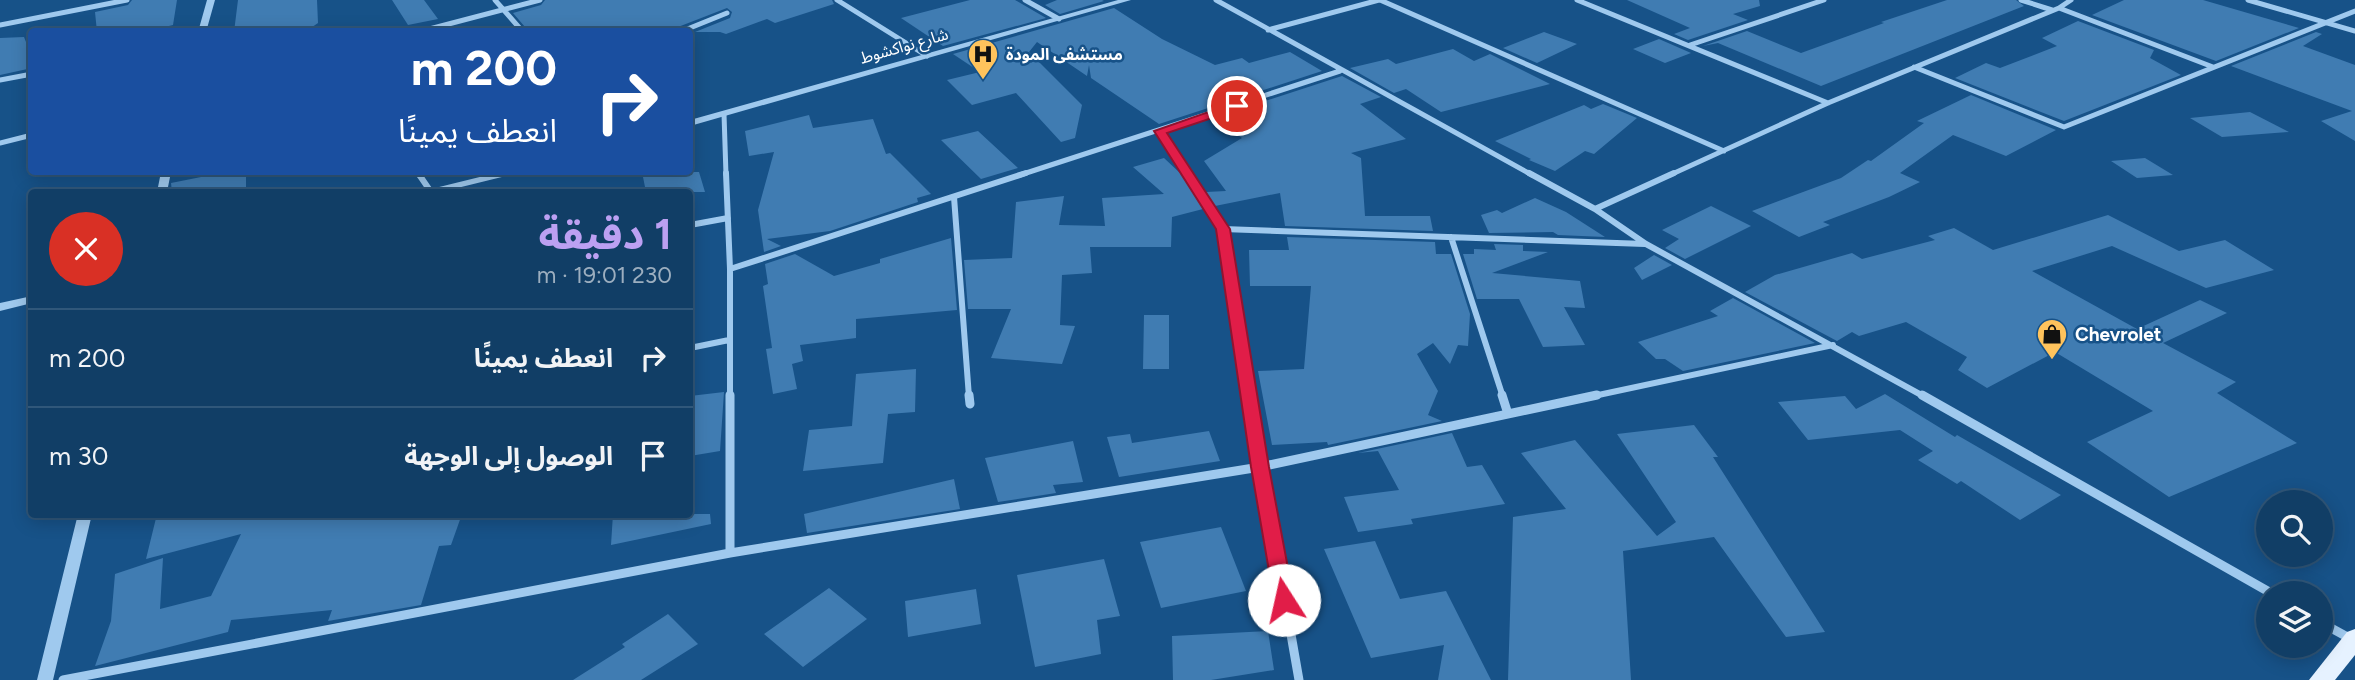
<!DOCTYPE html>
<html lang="ar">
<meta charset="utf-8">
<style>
:root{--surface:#113e66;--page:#1e496f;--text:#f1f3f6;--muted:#9caebf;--line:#30577a;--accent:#bca0f2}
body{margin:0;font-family:Figtree,"Noto Sans Arabic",sans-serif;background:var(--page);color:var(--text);direction:rtl;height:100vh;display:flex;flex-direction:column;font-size:26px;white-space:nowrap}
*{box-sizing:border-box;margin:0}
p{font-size:23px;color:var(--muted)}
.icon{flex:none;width:38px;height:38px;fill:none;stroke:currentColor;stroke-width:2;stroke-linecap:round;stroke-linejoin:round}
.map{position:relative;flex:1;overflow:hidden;direction:ltr}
.details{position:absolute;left:28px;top:189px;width:665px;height:329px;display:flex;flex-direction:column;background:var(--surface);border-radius:7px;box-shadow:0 4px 18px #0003,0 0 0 2px var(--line);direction:rtl}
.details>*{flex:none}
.guide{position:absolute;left:28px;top:28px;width:665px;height:147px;border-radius:7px;box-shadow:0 4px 18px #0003,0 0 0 2px var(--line);direction:rtl;background:#1a4fa0;color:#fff;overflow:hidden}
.controls{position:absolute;left:2256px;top:490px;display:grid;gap:14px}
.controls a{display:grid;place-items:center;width:77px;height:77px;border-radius:50%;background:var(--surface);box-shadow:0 4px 18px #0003,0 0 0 2px var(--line);font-size:35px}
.pin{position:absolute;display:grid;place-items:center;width:60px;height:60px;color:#fff;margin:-30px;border:4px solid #fff;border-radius:50%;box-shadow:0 2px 7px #0007}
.me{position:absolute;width:77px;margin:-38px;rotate:350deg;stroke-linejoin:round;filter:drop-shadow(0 0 5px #0008)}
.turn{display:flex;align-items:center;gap:24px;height:147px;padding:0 21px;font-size:32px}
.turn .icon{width:91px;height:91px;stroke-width:2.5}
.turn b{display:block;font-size:49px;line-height:60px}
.round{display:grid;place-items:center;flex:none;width:74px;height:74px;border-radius:37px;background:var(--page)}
.summary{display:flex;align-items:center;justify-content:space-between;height:119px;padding:0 21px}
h1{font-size:42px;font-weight:700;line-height:52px;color:var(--accent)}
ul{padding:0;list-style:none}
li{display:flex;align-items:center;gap:21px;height:98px;padding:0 21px;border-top:2px solid var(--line)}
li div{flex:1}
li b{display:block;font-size:26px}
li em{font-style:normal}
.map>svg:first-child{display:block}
.building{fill:#407cb2}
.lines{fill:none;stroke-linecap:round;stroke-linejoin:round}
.minor-far2{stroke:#9fc9ee;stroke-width:5}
.minor-far1{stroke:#9fc9ee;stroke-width:6}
.minor{stroke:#9fc9ee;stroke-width:9}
.tertiary{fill:#9fc9ee;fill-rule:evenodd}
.primary{fill:#e6f2ff;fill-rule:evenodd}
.route{fill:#e11d48;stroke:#92132f;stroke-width:2}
.labels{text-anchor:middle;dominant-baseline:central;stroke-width:5;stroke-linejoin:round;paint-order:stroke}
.far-street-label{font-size:16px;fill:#fff;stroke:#175288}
.far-poi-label{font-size:16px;font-weight:bold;fill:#fff;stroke:#175288;text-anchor:start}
.poi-label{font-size:19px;font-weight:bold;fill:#fff;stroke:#175288;text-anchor:start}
</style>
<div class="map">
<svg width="2355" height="680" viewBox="0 0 2355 680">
<rect width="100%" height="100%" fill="#175288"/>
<path class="building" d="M132 0H177L173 25 144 32H97L95 12 128 5Z
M238 0H317L318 23 305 32H234Z
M392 0H424L438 19 408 25Z
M545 0H832L834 4 775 23 767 19 726 34 720 32H695L730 18 732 12 727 8 678 27 675 32H535L525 27 513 13 541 5Z
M970 0H1015L1046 18 943 46 901 18Z
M1057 0H1102L1104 1 1060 14 1045 5Z
M1627 0H1759L1760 6 1733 14 1748 20 1688 40 1674 34 1690 28Z
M1947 0H2016L2024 6 1821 86 1718 43 1703 46 1747 31 1801 53 1884 23 1881 22Z
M2124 0H2203L2299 28 2216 61 2092 15Z
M1114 8 1162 39 1215 65 1242 58 1249 63 1290 52 1322 71 1159 124 1091 78 1089 65 1087 76 1037 42 1029 52 1082 105 1075 138 1061 142 1016 93 972 105 947 80 980 72 953 54Z
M2078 21 2154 50 2150 58 2181 75 2064 121 1955 78 1986 63 2000 68 2057 46 2042 38Z
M1544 32 1577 44 1537 63 1503 48Z
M2316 32 2322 34 2303 46 2355 65V141L2321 121 2352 111 2231 66Z
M24 37 32 57V68L0 75V38Z
M1659 39 1691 53 1665 63 1633 49Z
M1453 49 1474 61 1490 54 1550 84 1441 112 1406 89 1394 93 1350 68 1388 59 1396 64Z
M1342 76 1381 97 1360 104 1406 139 1351 153 1361 158 1365 216H1430L1433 231 1285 226 1280 193 1215 206 1206 192 1226 191 1204 161 1242 138 1213 118Z
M1971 95 2056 130 2006 156 1953 135 1900 173 1920 182 1889 197 1823 222 1830 225 1799 237 1752 211 1841 178 1868 160 1871 161 1924 123 1917 121Z
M1603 104 1637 118 1594 154 1585 151 1555 171 1529 160 1531 159 1495 141 1584 105 1591 109Z
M2250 112 2289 132 2222 137 2190 118Z
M809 115 813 128 873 119 886 154 890 153 931 194 917 198 918 202 830 231 767 239 781 246 764 252 758 210 774 152 749 156 745 131Z
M978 131 1018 168 981 179 941 140Z
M1164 158 1180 173 1203 209 1172 217 1171 247H1090L1092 273 1062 275 1060 325 1075 326 1062 364 991 358 1011 309H968L964 260 1012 258 1016 202 1064 196 1059 225 1105 226 1102 198 1164 194 1133 167Z
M2145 158 2173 175 2137 178 2111 161Z
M226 172H246V192H172L171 183Z
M642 172H699L705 192H646Z
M1535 198 1566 212 1605 237 1558 235 1553 232 1489 233 1481 215 1497 210 1502 213Z
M1711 206 1751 226 1685 259 1665 248 1679 239 1662 230Z
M2108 215 2179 251 2225 240 2274 270 2206 288 2112 246 2032 271 2137 329 2200 300 2227 313 2163 343 2236 382 2217 393 2297 443 2169 497 2087 442 2153 411 2055 352 1987 388 1958 370 1967 357 1906 322 1859 336 1852 332 1837 341 1745 292 1775 275 1852 253 1862 259 1935 240 1928 236 1954 228 1993 250Z
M1287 237 1435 242 1436 254H1451L1470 314 1468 346 1458 345 1450 364 1433 343 1417 354 1438 391 1428 415 1442 421 1328 445 1327 442 1272 445 1258 371 1304 369 1311 286H1250L1249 250H1289Z
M951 238 957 310 856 319V338L800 345 803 361 792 364 797 389 773 394 766 349 772 348 763 286 768 284 765 264 795 254 834 276 880 263V259Z
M1494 244 1523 245V251L1548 252 1492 273 1580 281 1585 308 1564 307 1585 345 1543 347 1519 299H1477L1463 254H1474V249L1496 250Z
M1654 255 1672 265 1642 280 1634 268Z
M1733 298 1815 343 1683 371 1665 359H1656L1638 342 1718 316 1710 311Z
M1144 315H1169V369H1143Z
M916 369 915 412 888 414 883 463 803 471 809 430 852 426 856 374Z
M724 392 720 451 690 456V396Z
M1885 394 1955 437 1957 435 2061 495 2020 520 1961 481 1957 484 1918 460 1933 451 1900 430 1808 440 1778 402 1845 396 1856 409Z
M1694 425 1718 457H1713L1825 632 1786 637 1714 537 1623 551 1631 680H1508L1513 517 1566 509 1521 453 1575 440 1657 536 1676 522 1617 434Z
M1209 431 1220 461 1119 477 1107 437 1130 434 1132 443Z
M1452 433 1467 467 1482 465 1505 504 1411 519 1413 524 1358 532 1344 497 1399 490 1378 451 1358 453Z
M1073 441 1083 482 1053 485 1056 493 998 502 985 458Z
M954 479 960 509 807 533 804 514Z
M157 514H462L451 545 439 546 421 605 328 621 332 610 231 620 228 632 95 666 111 621 115 574 163 558 160 609 211 596 241 534 146 559Z
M613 514H710L711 524 611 545Z
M1221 527 1246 591 1161 608 1140 542Z
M1375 541 1400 599 1446 591 1491 680H1438L1444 645 1371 658 1324 549Z
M1104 559 1120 616 1097 620 1101 654 1035 667 1017 575Z
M829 588 867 619 803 667 764 634Z
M976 589 981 624 908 637 905 601Z
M668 614 698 644 641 680H573L625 647 622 644Z
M1268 631 1274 670 1211 680H1173L1172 636Z"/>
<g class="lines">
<path class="minor-far2" d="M495 0 523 32
M837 0 927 56
M1025 0 1059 19
M1216 0 1532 175
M1380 0 1724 151
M1577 0 1828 103
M2021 0 2052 10
M2248 0 2355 31
M2059 8 2213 67
M0 25 127 0
M1268 30 1379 0
M418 32 540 0
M680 32 727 13
M1690 45 1824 0
M1914 67 2064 127 2355 11
M0 80 32 74
M724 114 726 175
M1160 131 1188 175
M0 143 32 135
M417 172 419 175
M1020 175 1340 71
M1670 175 1828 103 2059 8 2071 0"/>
<path class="minor-far1" d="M418 173 431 192
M726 173 730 269V397
M1187 173 1223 229 1249 397
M1529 173 1595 209 1646 244 1925 397
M954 197 969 397
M1595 209 1674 173
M690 225 728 218
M1223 229 1645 244
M1451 237 1503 397
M730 269 1026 173
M690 348 729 340
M1589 397 1833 345"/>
<path class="minor" d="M730 395V553
M969 395 970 404
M1249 395 1299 680
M1502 395 1508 414
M1922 395 2271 593
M2320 622 2355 641
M63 680 730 553 1260 467 1597 395"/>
<path class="tertiary" d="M207 0H215L206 32H198Z
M1118 0H1131L690 126V120Z
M161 172H171L167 192H157Z
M500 172H515L514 174 441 192H426L427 190Z
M32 296V303L0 311V303Z
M78 514H92L53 680H37Z"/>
<path class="primary" d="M2355 629V655L2335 680H2309L2347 632Z"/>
</g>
<path class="route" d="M1237 102 1243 106 1242 108 1167 133 1230 229 1269 467 1294 600 1291 605 1284 608 1277 605 1274 600 1251 467 1216 229 1154 131Z"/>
<defs>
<g id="hospital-pin" transform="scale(1.575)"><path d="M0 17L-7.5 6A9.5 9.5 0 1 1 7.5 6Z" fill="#ffc35c" stroke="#175288"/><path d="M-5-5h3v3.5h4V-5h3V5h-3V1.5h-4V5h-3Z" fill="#111"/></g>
<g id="shop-pin" transform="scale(1.575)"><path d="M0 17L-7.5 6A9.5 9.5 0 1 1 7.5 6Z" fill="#ffc35c" stroke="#175288"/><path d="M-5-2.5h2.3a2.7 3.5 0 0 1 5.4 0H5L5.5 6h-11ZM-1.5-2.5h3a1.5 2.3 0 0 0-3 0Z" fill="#111"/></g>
</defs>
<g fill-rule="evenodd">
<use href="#hospital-pin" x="983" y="54"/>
<use href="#shop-pin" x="2052" y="334"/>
</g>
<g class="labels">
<g class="far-street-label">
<text transform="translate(904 46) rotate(-16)">شارع نواكشوط</text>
</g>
<g class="far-poi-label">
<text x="1006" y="54">مستشفى المودة</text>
</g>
<g class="poi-label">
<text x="2075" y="334">Chevrolet</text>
</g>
</g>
</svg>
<div class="controls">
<a><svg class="icon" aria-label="search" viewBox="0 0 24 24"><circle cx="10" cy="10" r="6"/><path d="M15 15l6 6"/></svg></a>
<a><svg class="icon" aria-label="layers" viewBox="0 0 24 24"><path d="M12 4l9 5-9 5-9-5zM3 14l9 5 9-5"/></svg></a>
</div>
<div class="pin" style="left:1237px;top:106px;background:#d93025"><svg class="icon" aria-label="arrive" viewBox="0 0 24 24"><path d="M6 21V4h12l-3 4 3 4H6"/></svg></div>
<svg class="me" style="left:1284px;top:600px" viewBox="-20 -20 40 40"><circle r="19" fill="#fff"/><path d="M0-13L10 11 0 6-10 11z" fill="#e11d48"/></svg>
<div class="guide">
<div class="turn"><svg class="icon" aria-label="right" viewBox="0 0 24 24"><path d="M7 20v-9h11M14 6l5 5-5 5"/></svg><div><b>200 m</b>انعطف يمينًا</div></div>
</div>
<section class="details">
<div class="summary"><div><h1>1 دقيقة</h1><p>230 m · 19:01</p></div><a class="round" style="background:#d93025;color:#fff"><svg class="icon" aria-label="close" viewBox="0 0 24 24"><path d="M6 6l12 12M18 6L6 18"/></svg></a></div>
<ul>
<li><svg class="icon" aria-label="right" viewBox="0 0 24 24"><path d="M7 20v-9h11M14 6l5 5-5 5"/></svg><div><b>انعطف يمينًا</b></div><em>200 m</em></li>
<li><svg class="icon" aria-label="arrive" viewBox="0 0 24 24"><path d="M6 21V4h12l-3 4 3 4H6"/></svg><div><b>الوصول إلى الوجهة</b></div><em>30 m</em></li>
</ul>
</section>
</div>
